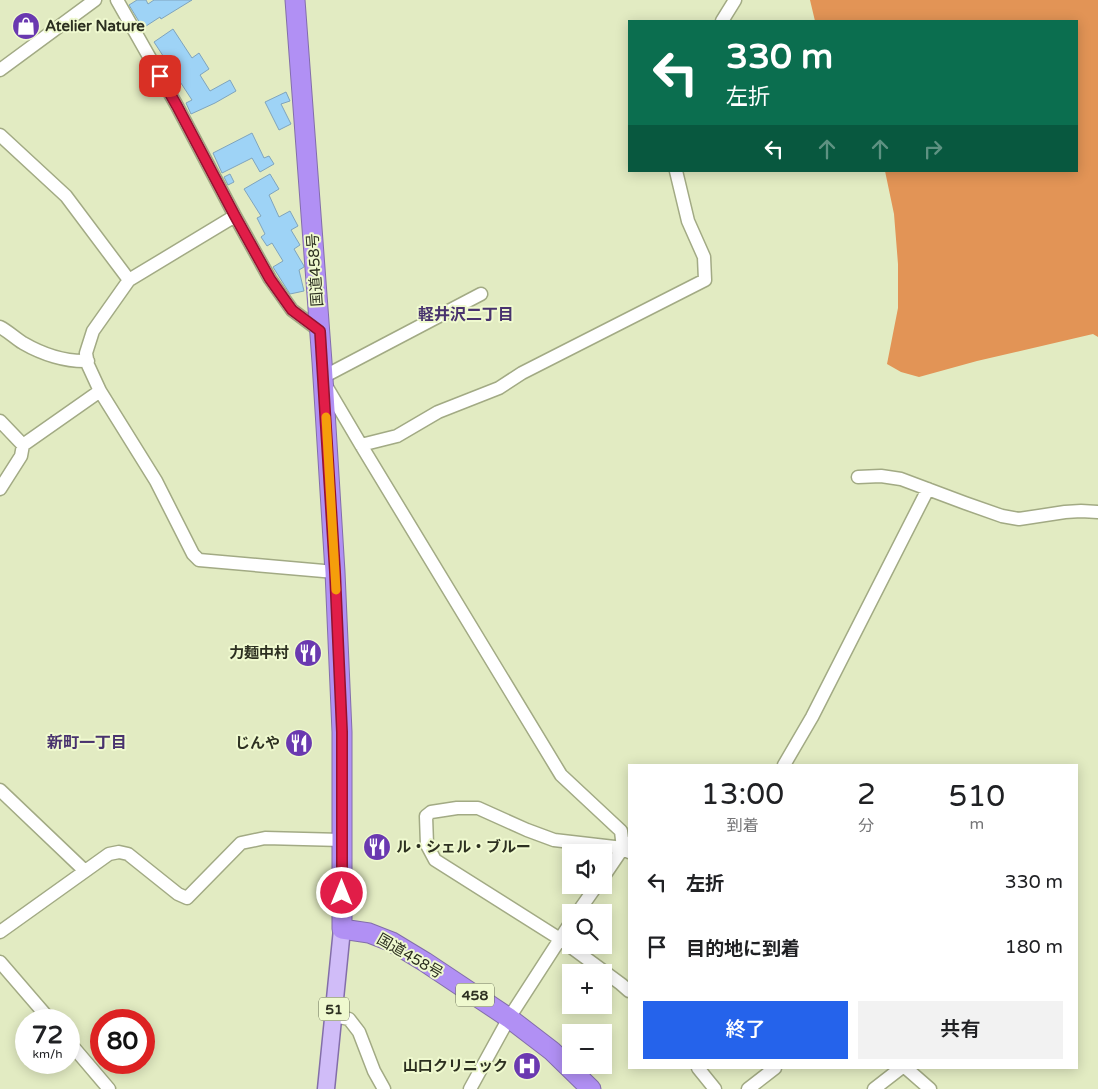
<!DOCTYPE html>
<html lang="ja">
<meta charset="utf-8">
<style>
:root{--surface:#fff;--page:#f2f2f2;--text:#202124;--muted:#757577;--accent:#2563eb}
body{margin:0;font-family:"Varela Round","Noto Sans JP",sans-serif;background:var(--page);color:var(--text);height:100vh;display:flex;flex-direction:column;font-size:19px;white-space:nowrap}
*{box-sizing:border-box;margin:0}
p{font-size:16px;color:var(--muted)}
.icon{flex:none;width:28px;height:28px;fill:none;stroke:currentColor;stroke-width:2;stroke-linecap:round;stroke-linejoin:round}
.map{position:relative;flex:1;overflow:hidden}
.details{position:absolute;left:628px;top:764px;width:450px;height:305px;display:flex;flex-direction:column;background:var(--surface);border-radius:0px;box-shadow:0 2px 12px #0003}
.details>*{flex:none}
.guide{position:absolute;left:628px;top:20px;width:450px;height:152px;border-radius:0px;box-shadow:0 2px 12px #0003;background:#0b6e4f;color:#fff;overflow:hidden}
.controls{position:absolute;left:562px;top:844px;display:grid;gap:10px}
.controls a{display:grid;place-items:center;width:50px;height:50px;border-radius:0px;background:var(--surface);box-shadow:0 2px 12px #0003;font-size:25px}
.speed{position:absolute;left:15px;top:1009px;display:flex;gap:10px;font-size:25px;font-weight:700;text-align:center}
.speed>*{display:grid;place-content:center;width:65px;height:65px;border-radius:50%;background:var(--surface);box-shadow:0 2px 12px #0003;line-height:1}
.speed small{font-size:12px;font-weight:400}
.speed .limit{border:8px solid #d22;background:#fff;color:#111}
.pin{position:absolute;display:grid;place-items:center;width:42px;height:42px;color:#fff;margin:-21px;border-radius:10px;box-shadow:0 2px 8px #0006}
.me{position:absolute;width:55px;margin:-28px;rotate:0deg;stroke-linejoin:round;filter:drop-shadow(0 0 4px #0008)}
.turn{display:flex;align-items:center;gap:18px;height:105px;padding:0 15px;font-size:22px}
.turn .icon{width:65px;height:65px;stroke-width:2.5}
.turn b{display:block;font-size:35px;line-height:42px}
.lanes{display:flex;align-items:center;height:48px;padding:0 15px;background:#0003;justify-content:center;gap:25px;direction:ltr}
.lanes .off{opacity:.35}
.eta{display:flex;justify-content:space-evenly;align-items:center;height:85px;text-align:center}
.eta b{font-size:30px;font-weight:600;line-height:35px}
.action{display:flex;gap:10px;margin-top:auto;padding:10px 15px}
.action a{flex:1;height:58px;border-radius:0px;background:var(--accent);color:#fff;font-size:20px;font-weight:600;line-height:58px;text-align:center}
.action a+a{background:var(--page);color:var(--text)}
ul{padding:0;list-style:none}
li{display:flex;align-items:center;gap:15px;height:65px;padding:0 15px}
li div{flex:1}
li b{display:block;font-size:19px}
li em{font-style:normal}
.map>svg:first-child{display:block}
.forest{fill:#e29456}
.building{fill:#9ed3f6;stroke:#7fa4bd}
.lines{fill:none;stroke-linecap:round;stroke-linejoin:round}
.minor-casing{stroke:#a2aa84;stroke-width:15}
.major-casing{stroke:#836eaa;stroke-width:19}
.highway-casing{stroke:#836eaa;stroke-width:21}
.minor{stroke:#fff;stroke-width:12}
.major{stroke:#d0bcf8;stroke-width:16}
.highway{stroke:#b190f4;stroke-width:19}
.route-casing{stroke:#92132f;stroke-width:12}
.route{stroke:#e11d48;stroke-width:9}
.slow{stroke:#f59e0b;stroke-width:9}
.labels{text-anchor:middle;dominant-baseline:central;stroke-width:4;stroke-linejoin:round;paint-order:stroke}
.shield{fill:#eff9cf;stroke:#676c55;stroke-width:1}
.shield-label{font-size:14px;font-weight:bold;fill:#2d3021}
.poi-label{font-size:15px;font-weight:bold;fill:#2d3021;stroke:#eff9cf;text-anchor:end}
.street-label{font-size:15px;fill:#2d3021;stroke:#eff9cf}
.neighbourhood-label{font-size:16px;font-weight:bold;fill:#48326e;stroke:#eff9cf}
</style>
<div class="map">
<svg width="1098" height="1089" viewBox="0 0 1098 1089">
<rect width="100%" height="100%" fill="#e2ebc2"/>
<path class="forest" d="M810 0H1098V337L1093 334 977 361 919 377 901 372 887 364 898 308V264L894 214 885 171H1076V21H815Z"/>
<path class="building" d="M137 0H146L148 4 154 0H192L161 19 160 17 143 28 129 5Z
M173 29 192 58 199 53 209 69 200 75 210 91 230 80 236 91 215 103 191 114 186 103 192 100 154 42Z
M286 92 290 101 281 104 291 124 279 130 265 102Z
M252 133 264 158 269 156 274 164 260 172 252 158 222 173 213 153Z
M230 174 234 182 228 185 224 177Z
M270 174 279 189 269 195 279 217 290 211 298 226 291 230 300 245 294 249 304 266V267L299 270 304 291 290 294 273 267 283 261 272 243 267 246 261 237 265 234 257 218 261 216 244 189Z"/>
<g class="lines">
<g class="minor-casing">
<path id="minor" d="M117 0 177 106 235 216 270 279 292 310 320 331
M722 21 735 0
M0 70 95 0
M0 135 66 196 129 280
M235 216 129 280 93 331 86 353 88 365 100 391 156 481 193 554 199 560 335 572
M0 327C8 331 15 338 23 343 42 354 66 362 88 361
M323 377 481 294
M325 384 361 445 561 775 621 831 623 848
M0 421 23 445
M361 445 397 436 438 412 499 388 522 373 705 280 704 257 688 221 676 171
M858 477 881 476 901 479 965 503 1002 516 1019 519 1065 512 1081 511 1098 512
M0 489 21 456 23 445 100 391
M784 765 812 717 928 489
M0 790 85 871
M629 852 623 848 554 840 527 830 478 808H457L431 812 426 816 427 845 435 860 560 939 621 984 629 991
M604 876 623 848 629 843
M578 912 597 885
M0 932 109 854 119 852 128 854 178 894 187 898 241 843 265 838 342 840
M0 962 50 1020
M334 1016 349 1019 359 1032 374 1071 384 1089
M69 1042 109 1089
M698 1068 715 1089
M906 1068 930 1089
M470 1089 509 1018 571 922
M748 1089 775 1068
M874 1089 901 1068"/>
</g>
<g class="major-casing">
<path id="major" d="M326 1089 342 929"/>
</g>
<g class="highway-casing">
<path id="highway" d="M295 0 322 362 335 572 342 732V929L369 933 392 942 425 962 509 1018 552 1051 591 1089"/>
</g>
<use href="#minor" class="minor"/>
<use href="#major" class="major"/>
<use href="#highway" class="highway"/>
</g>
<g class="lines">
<g class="route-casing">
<path id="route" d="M160 76 177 106 235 216 270 279 292 310 320 331 335 572 342 732V893"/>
</g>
<use href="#route" class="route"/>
<path class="slow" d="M326 417 336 590"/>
</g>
<defs>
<g id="shop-disc" transform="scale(1.4375)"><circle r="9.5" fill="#6a39b0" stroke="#eff9cf"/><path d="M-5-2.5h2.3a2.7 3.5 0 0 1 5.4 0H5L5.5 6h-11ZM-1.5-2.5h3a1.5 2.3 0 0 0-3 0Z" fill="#fff"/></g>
<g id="restaurant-disc" transform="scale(1.4375)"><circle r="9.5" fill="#6a39b0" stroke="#eff9cf"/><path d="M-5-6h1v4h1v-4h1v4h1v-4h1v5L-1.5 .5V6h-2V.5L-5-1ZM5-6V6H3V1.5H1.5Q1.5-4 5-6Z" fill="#fff"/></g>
<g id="hospital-disc" transform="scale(1.4375)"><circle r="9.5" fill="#6a39b0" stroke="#eff9cf"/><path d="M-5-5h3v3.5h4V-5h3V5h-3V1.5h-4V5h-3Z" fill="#fff"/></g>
</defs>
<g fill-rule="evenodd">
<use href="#shop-disc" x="26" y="26"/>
<use href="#restaurant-disc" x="308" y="653"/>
<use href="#restaurant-disc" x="299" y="743"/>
<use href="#restaurant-disc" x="377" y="847"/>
<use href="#hospital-disc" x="527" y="1066"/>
</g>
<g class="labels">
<g class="shield">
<rect x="456" y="983.5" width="38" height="23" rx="4"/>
<rect x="319" y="997.5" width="30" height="23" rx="4"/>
</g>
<g class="shield-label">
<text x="475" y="995">458</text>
<text x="334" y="1009">51</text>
</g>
<g class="poi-label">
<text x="45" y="26" text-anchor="start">Atelier Nature</text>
<text x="289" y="653">力麺中村</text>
<text x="280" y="743">じんや</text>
<text x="396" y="847" text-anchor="start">ル・シェル・ブルー</text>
<text x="508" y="1066">山口クリニック</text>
</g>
<g class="street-label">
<text transform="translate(315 270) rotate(-94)">国道458号</text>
<text transform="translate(410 956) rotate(30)">国道458号</text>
</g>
<g class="neighbourhood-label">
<text x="466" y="315">軽井沢二丁目</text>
<text x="87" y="743">新町一丁目</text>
</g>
</g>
</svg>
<div class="controls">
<a><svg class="icon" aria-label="sound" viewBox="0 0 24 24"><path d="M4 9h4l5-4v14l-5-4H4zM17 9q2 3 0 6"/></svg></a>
<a><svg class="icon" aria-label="search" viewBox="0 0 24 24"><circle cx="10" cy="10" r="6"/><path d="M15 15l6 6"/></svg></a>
<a>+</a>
<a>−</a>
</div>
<div class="speed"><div>72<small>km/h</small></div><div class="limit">80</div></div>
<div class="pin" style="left:160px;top:76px;background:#d93025"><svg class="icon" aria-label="arrive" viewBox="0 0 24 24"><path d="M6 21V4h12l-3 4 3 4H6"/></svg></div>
<svg class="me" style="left:342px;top:893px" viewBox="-20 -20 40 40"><circle r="17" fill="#e11d48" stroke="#fff" stroke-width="3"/><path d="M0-11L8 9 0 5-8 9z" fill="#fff"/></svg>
<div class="guide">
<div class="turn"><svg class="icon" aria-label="left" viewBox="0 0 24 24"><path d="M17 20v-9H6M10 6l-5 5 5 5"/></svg><div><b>330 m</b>左折</div></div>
<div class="lanes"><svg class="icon" aria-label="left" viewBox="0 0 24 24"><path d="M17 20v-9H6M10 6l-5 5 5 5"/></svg><svg class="icon off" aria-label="ahead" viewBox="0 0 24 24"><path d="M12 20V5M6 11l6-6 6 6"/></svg><svg class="icon off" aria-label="ahead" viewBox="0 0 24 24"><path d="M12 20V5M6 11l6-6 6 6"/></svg><svg class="icon off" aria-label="right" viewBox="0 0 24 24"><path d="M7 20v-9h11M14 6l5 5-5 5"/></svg></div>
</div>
<section class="details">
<div class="eta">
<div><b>13:00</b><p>到着</p></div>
<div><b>2</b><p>分</p></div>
<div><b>510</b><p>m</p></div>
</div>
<ul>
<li><svg class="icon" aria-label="left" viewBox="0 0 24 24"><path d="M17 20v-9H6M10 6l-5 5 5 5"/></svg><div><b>左折</b></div><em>330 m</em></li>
<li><svg class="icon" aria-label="arrive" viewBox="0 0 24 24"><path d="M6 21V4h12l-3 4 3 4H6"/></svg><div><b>目的地に到着</b></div><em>180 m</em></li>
</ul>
<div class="action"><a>終了</a><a>共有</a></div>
</section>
</div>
